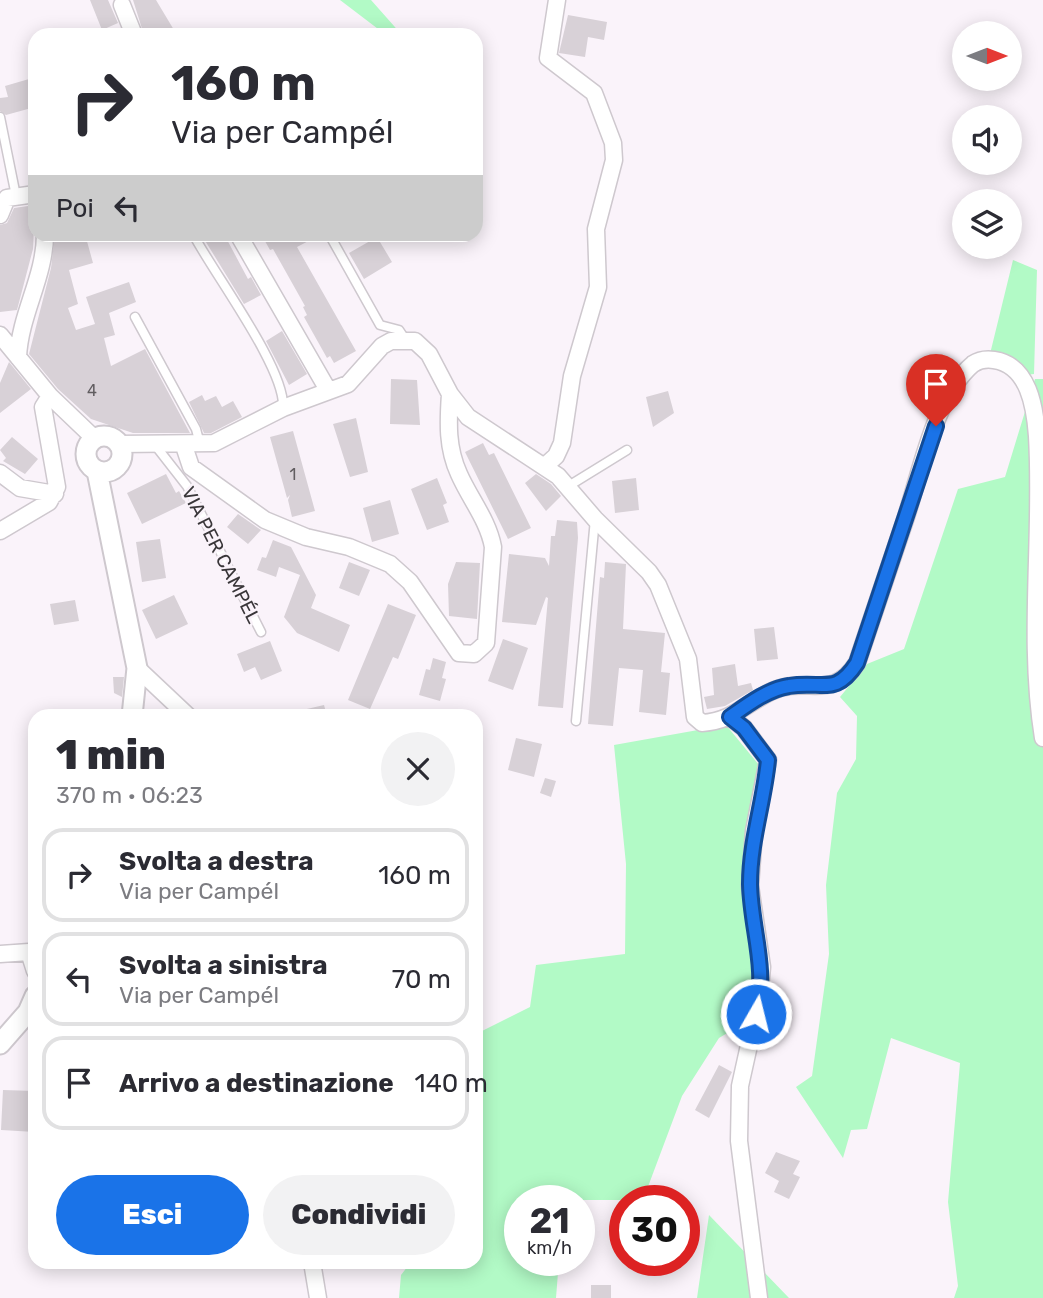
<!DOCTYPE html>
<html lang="it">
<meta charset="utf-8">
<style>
:root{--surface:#fff;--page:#f2f2f3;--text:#2b2b33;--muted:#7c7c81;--line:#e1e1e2;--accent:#1a73e8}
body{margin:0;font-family:Rubik,sans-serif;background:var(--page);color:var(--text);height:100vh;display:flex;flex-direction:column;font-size:26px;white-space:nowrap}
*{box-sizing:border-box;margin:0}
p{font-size:23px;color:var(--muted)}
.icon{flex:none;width:38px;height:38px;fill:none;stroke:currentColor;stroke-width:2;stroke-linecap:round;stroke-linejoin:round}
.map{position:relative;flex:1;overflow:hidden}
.drawer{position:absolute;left:28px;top:709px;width:455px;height:560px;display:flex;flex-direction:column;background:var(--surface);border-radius:21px;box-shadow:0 4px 18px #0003}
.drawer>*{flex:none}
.hud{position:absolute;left:28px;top:28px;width:455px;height:214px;border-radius:21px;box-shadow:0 4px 18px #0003;background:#fff;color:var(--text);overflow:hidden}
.needle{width:46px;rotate:90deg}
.tools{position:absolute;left:952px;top:21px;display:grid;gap:14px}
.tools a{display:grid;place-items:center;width:70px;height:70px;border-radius:50%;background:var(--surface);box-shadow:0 4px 18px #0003;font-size:35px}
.speed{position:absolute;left:504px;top:1185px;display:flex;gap:14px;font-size:35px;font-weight:700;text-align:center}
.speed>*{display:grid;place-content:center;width:91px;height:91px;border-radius:50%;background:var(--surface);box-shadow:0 4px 18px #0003;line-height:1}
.speed small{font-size:18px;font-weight:400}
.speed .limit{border:10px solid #d22;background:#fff;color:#111}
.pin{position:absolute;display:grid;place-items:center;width:60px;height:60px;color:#fff;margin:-72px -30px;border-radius:50% 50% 50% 0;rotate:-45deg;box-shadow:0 0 7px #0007}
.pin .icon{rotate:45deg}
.me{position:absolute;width:77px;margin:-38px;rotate:8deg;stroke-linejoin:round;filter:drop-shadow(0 0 5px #0008)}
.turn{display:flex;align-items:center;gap:24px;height:147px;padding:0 28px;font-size:32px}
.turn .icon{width:91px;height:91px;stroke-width:2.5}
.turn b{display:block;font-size:49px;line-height:60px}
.then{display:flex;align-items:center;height:66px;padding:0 28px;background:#0003;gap:14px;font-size:26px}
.round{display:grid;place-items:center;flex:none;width:74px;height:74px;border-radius:37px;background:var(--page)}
.overview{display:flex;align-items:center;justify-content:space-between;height:119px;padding:0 28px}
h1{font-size:42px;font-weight:800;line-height:52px}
.primary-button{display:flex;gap:14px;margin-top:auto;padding:14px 28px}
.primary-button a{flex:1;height:80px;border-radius:42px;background:var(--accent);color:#fff;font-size:28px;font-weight:800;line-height:80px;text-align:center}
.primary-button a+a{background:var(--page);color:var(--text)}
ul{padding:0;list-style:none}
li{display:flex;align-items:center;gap:21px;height:94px;margin:0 14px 10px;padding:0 14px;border:4px solid var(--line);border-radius:21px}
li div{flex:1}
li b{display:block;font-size:26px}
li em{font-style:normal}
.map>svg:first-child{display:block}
.green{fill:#b2fac6}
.building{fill:#d8d1d7}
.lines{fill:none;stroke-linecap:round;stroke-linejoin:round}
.service-casing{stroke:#cec8ce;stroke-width:11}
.minor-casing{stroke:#cec8ce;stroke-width:19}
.tertiary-casing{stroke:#cec8ce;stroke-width:23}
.service{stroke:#fff;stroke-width:8}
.minor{stroke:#fff;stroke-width:16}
.tertiary{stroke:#fff;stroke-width:19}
.route-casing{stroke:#114b97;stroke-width:18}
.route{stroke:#1a73e8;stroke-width:12}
.labels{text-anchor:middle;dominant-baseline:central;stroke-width:5;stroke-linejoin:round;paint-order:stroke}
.number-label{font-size:16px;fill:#615d60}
.street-label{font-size:19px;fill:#393639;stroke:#faf3fa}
</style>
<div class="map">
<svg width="1043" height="1298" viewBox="0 0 1043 1298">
<rect width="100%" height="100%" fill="#faf3fa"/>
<path class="green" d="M340 0H371L402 35H386Z
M1013 260 1037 270 1034 374 1026 375 990 354Z
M1035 379H1043V1298H954L958 1286 948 1202 960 1063 891 1038 867 1129 851 1130 843 1158 796 1087 812 1076 829 954 826 885 837 793 856 759 857 716 840 697 867 664 904 649 958 489 1005 477Z
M726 725 759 765 741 881 755 963 749 1020 719 1038 682 1096 643 1200H520V1260H559L556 1298H399L401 1275 411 1262H476V1034L530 1007 536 965 625 954 626 864 614 745Z
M709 1215 789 1298H697Z"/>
<path class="building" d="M90 0H108L118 23 102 30Z
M133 0H156L177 35H144Z
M568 15 607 22 604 40 588 37 585 57 559 53Z
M29 79 35 107 6 115 0 111V98L8 97 5 86Z
M35 205 33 249 17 310 0 312V225L7 223 14 208Z
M85 234 93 263 69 270 78 304 68 308 76 330 95 324 86 297 129 282 136 302 109 313 115 335 104 338 111 366 145 349 190 433H133L91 419 58 389 29 354 51 268 55 235Z
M201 234H224L248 279 251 277 261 295 244 304Z
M261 234H322L297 247 356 351 334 363 330 356 327 358 304 317 307 315 303 307 305 306 273 249 270 250Z
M377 237 392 262 364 279 349 253Z
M282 331 307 374 289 385 266 341Z
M9 362 31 389 0 413V383Z
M391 379 417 380 420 425 390 424Z
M668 391 674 413 653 427 646 397Z
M202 395 205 401 216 396 222 407 233 401 242 417 211 433H204L189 402Z
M356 418 368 472 350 477 333 424Z
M293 431 315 511 292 517 288 500 290 495 287 498 270 437Z
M12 437 38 459 25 474 3 461 6 458 0 450Z
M483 443 489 455 494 453 531 528 508 539 465 452Z
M166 474 176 493 179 491 186 503 142 524 127 493Z
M536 474 551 484 561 496 546 511 525 483Z
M437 478 447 503 443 505 449 522 427 530 411 489Z
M636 478 639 510 615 513 612 481Z
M390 500 399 534 372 542 363 508Z
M238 514 261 530 248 544 227 527Z
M557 520 577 522 578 538 563 708 538 706 548 598 546 597 536 625 502 622 509 554 545 558 549 566 551 536H555Z
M160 539 166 578 142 582 136 542Z
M273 540 291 547 316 595 311 608 350 625 339 652 297 633 284 617 300 575 279 567 276 577 257 570 262 557 266 558Z
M349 562 370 570 359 596 339 588Z
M456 562 480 563 477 619 449 616 448 584Z
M605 562 626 564 623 629 665 633 661 672 670 673 666 715 639 712 643 670 619 668 613 726 588 724 600 577 604 578Z
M174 595 188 624 156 639 142 610Z
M75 600 79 621 54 625 50 604Z
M388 604 416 615 398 659 393 657 370 709 348 700Z
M774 627 778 659 757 661 754 629Z
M503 639 528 648 513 690 488 681Z
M270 641 282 671 261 680 255 667 244 672 237 654Z
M433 658 446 662 442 678 446 679 440 701 419 695 426 669 430 670Z
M735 664 738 686 751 683 753 690 725 706 707 709 704 697 714 695 712 668Z
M113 677H124L122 697 114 693Z
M324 705 327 716H295L294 712Z
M516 738 542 744 534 777 508 770Z
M545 778 556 781 551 797 540 793Z
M719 1065 732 1072 709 1118 695 1110Z
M3 1090 35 1091V1132L1 1130Z
M776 1152 800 1161 793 1174 800 1177 789 1199 774 1192 779 1181 765 1173Z
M591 1285H611V1298H591Z"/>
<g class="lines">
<g class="service-casing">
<path id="service" d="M0 117 16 196
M193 234C214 274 286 369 283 408
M329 234 380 325 399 330 405 339
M135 317 196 429 200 444
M155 445 187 486 261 632
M567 487 627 450
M576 721 595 519"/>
</g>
<g class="minor-casing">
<path id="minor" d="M122 5 134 35
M0 215 7 198 35 194
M238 234 328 390
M0 335 50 396 95 439
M18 357C20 314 45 277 45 234
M119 444 214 443 283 408 348 384 382 346 391 341H415L429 354 450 394 468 417 558 476 595 519 649 572 658 585 688 659 695 717 702 723C732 721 744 705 770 692 807 674 831 703 857 663 873 614 890 566 906 517 921 471 935 396 973 364 979 360 987 359 994 360 1029 365 1035 408 1037 436 1043 537 1027 638 1043 738
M184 446 191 467 265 520 306 537 349 547 390 564 410 582 459 653 474 654 486 643 493 547C488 520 470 499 459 474 447 448 448 423 450 394
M545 466 556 456 562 443 572 376 598 287 596 229 614 160 613 143 594 93 548 58 557 0
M0 473 20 488 55 494
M0 531 49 502 57 487 43 407 50 396
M137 668 188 716
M730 717 744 728 768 760 754 831 750 886 762 967 759 1000 740 1086 739 1141 759 1298
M0 954 29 952 35 971
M312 1262 318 1298"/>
</g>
<g class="tertiary-casing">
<path id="tertiary" d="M86 454a18 18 0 1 1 36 0a18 18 0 1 1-36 0Z
M97 471 137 668 132 716
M0 1044 28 1012 35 996"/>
</g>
<use href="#service" class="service"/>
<use href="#minor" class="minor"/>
<use href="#tertiary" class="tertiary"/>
</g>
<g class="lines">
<g class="route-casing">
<path id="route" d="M756 1014C768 969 751 929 750 884 750 841 764 802 768 760L744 728 730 717C747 705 768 689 789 686 823 680 835 697 857 663L936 426"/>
</g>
<use href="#route" class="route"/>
</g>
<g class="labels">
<g class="number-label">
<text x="92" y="390">4</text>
<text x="293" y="474">1</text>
</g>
<g class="street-label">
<text transform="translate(221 555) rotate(63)">VIA PER CAMPÉL</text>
</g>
</g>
</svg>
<div class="tools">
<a><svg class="needle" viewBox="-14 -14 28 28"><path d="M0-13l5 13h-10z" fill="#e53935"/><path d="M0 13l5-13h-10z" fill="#7c7c81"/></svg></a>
<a><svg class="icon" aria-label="sound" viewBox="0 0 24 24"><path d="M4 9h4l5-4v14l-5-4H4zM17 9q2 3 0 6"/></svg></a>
<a><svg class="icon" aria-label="layers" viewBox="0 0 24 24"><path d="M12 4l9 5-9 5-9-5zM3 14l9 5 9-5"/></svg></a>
</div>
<div class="speed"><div>21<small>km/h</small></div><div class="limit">30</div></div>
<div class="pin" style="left:936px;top:426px;background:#d93025"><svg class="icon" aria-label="arrive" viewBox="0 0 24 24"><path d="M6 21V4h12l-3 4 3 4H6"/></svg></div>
<svg class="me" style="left:756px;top:1014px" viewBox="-20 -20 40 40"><circle r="17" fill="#1a73e8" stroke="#fff" stroke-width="3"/><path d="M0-11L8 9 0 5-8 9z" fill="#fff"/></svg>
<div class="hud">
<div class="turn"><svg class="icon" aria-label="right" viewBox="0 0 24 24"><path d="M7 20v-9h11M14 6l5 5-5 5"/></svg><div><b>160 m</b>Via per Campél</div></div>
<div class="then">Poi<svg class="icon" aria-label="left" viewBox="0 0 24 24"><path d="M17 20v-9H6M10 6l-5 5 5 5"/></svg></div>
</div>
<section class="drawer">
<div class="overview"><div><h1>1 min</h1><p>370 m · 06:23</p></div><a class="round"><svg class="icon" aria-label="close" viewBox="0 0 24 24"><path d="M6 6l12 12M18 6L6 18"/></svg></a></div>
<ul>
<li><svg class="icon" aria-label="right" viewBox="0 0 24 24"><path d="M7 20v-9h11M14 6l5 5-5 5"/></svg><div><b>Svolta a destra</b><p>Via per Campél</p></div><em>160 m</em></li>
<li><svg class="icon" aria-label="left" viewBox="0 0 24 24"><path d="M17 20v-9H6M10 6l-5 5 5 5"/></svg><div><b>Svolta a sinistra</b><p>Via per Campél</p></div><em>70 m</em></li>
<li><svg class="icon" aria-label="arrive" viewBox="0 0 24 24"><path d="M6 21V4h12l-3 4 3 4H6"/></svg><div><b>Arrivo a destinazione</b></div><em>140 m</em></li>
</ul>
<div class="primary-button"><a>Esci</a><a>Condividi</a></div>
</section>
</div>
